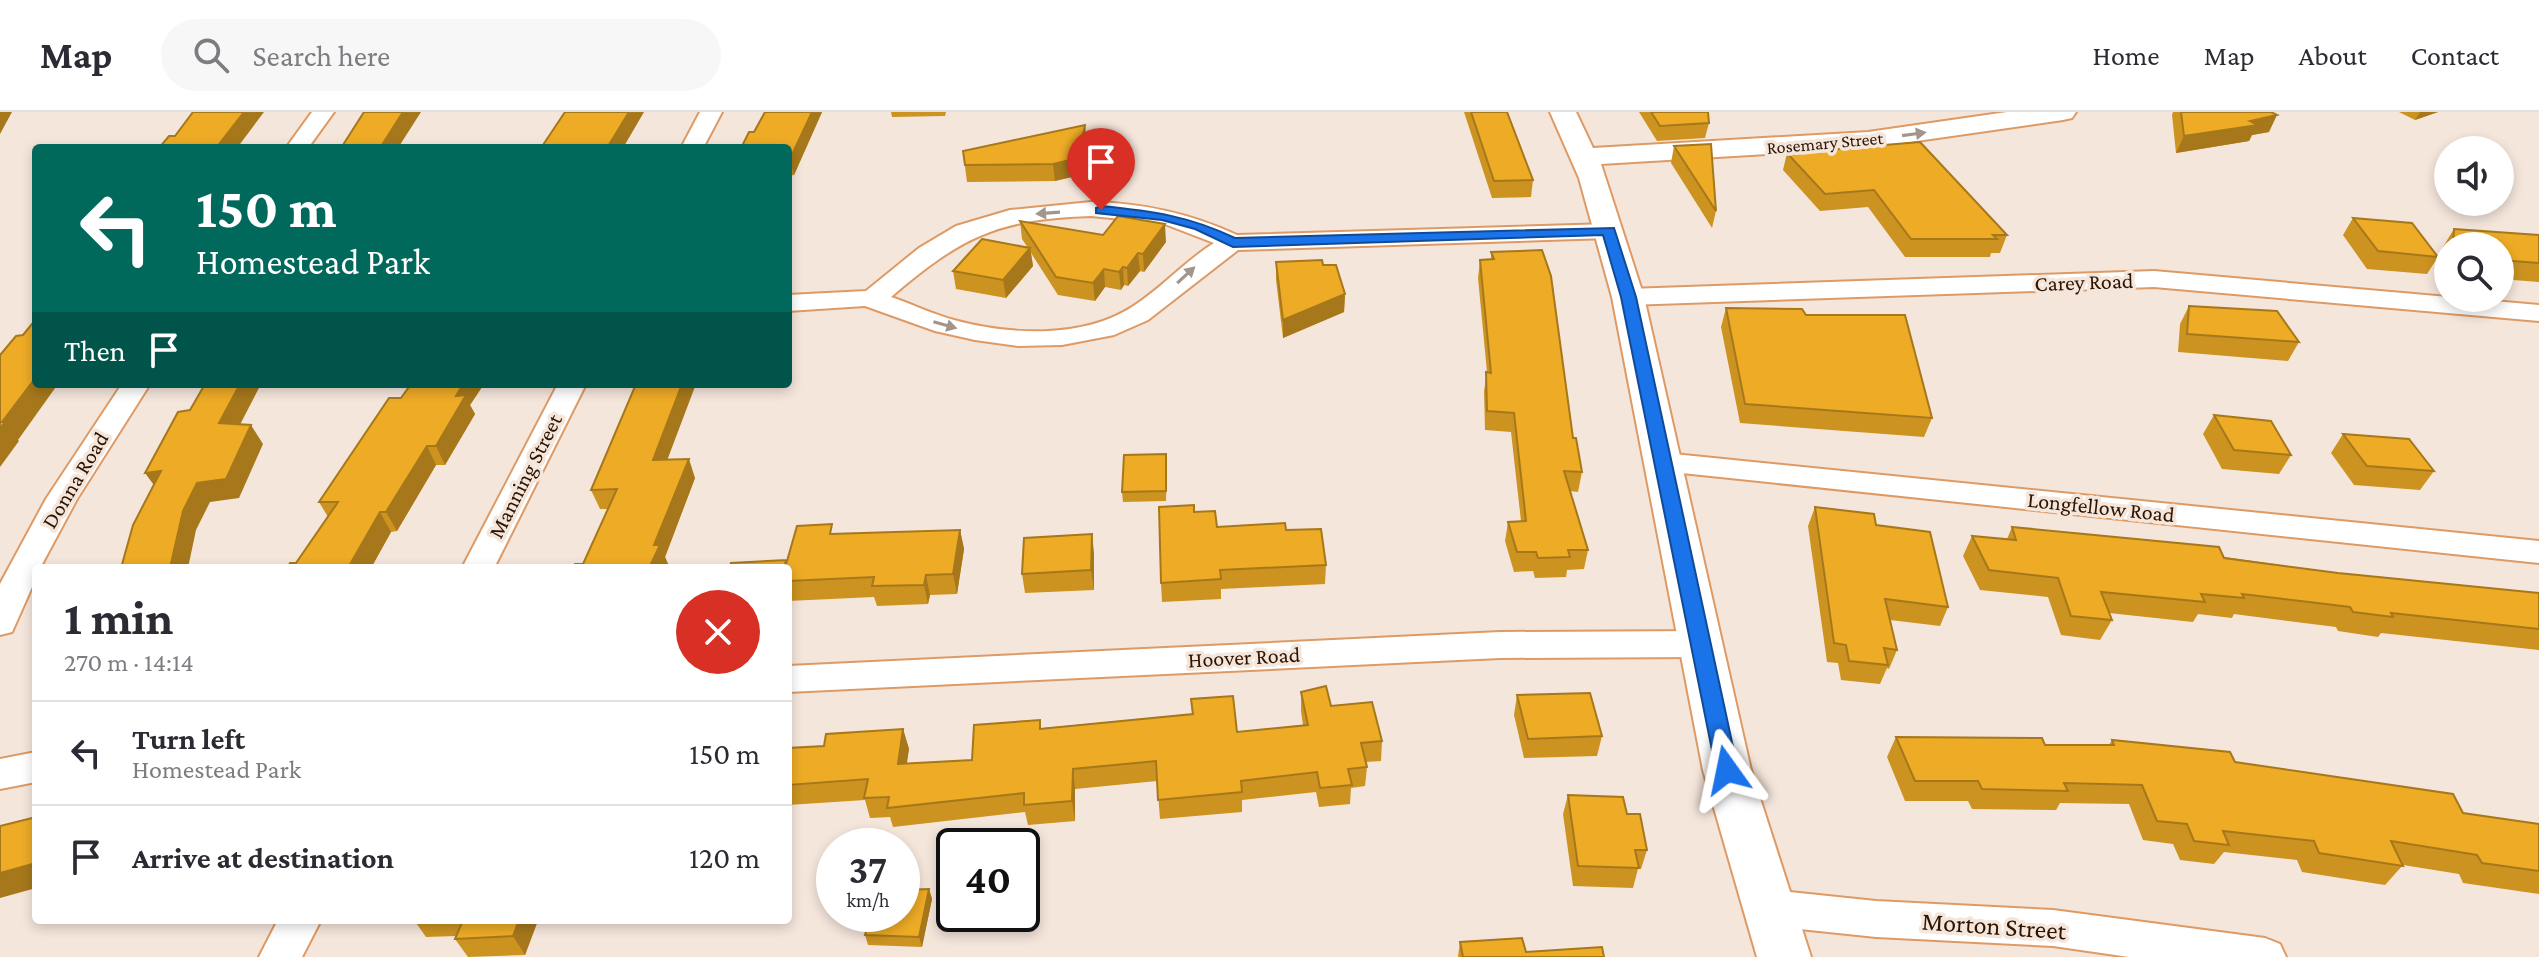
<!DOCTYPE html>
<meta charset="utf-8">
<style>
:root{--surface:#fff;--page:#f7f7f7;--text:#2b2b33;--muted:#7c7c81;--line:#e1e1e2}
body{margin:0;font-family:"Crimson Pro",serif;background:var(--page);color:var(--text);height:100vh;display:flex;flex-direction:column;font-size:30px;white-space:nowrap}
*{box-sizing:border-box;margin:0}
p{font-size:26px;color:var(--muted)}
.icon{flex:none;width:44px;height:44px;fill:none;stroke:currentColor;stroke-width:2;stroke-linecap:round;stroke-linejoin:round}
.map{position:relative;flex:1;overflow:hidden}
.panel{position:absolute;left:32px;top:452px;width:760px;height:360px;display:flex;flex-direction:column;background:var(--surface);border-radius:8px;box-shadow:0 4px 12px #0003}
.panel>*{flex:none}
.guide{position:absolute;left:32px;top:32px;width:760px;height:244px;border-radius:8px;box-shadow:0 4px 12px #0003;background:#00695c;color:#fff;overflow:hidden}
.fabs{position:absolute;left:2434px;top:24px;display:grid;gap:16px}
.fabs a{display:grid;place-items:center;width:80px;height:80px;border-radius:50%;background:var(--surface);box-shadow:0 4px 12px #0003;font-size:40px}
.speed{position:absolute;left:816px;top:716px;display:flex;gap:16px;font-size:40px;font-weight:700;text-align:center}
.speed>*{display:grid;place-content:center;width:104px;height:104px;border-radius:50%;background:var(--surface);box-shadow:0 4px 12px #0003;line-height:1}
.speed small{font-size:20px;font-weight:400}
.speed .limit{border:4px solid #111;border-radius:12px;background:#fff;color:#111}
.pin{position:absolute;display:grid;place-items:center;width:68px;height:68px;color:#fff;margin:-82px -34px;border-radius:50% 50% 50% 0;rotate:-45deg;box-shadow:0 0 8px #0007}
.pin .icon{rotate:45deg}
.me{position:absolute;width:88px;margin:-44px;rotate:348deg;stroke-linejoin:round;filter:drop-shadow(0 0 6px #0008)}
.turn{display:flex;align-items:center;gap:28px;height:168px;padding:0 32px;font-size:36px}
.turn .icon{width:104px;height:104px;stroke-width:2.5}
.turn b{display:block;font-size:56px;line-height:68px}
.then{display:flex;align-items:center;height:76px;padding:0 32px;background:#0003;gap:16px;font-size:30px}
.round{display:grid;place-items:center;flex:none;width:84px;height:84px;border-radius:42px;background:var(--page)}
.summary{display:flex;align-items:center;justify-content:space-between;height:136px;padding:0 32px}
h1{font-size:48px;font-weight:700;line-height:60px}
ul{padding:0;list-style:none}
li{display:flex;align-items:center;gap:24px;height:104px;padding:0 32px;border-top:2px solid var(--line)}
li div{flex:1}
li b{display:block;font-size:30px}
li em{font-style:normal}
header{display:flex;align-items:center;gap:48px;box-sizing:border-box;height:112px;padding:0 40px;background:var(--surface);border-bottom:2px solid var(--line)}
header strong{font-size:38px}
nav{display:flex;gap:44px;margin-inline-start:auto;font-size:28px}
.search{width:560px;height:72px;background:var(--page);display:flex;align-items:center;gap:20px;box-sizing:border-box;padding:0 28px;border-radius:44px;color:var(--muted);font-size:30px}
.map>svg:first-child{display:block}
.lines{fill:none;stroke-linecap:round;stroke-linejoin:round}
.minor-casing{stroke:#de9a64;stroke-width:4}
.tertiary-casing{stroke:#de9a64;stroke-width:4}
.minor{fill:#fff;fill-rule:evenodd}
.tertiary{fill:#fff;fill-rule:evenodd}
.wall{fill:#cc9321}
.shaded-wall{fill:#a6781b}
.building{fill:#edab26;stroke:#a6781b;stroke-width:2}
.oneway{fill:#a1958c}
.route{fill:#1a73e8;stroke:#114b97;stroke-width:2}
.labels{text-anchor:middle;dominant-baseline:central;stroke-width:7;stroke-linejoin:round;paint-order:stroke}
.far-street-label{font-size:18px;fill:#2e1400;stroke:#f5e6dc}
.street-label{font-size:22px;fill:#2e1400;stroke:#f5e6dc}
.near-street-label{font-size:26px;fill:#2e1400;stroke:#f5e6dc}
</style>
<header>
<strong>Map</strong>
<div class="search"><svg class="icon" aria-label="search" viewBox="0 0 24 24"><circle cx="10" cy="10" r="6"/><path d="M15 15l6 6"/></svg>Search here</div>
<nav><a>Home</a><a>Map</a><a>About</a><a>Contact</a></nav>
</header>
<div class="map">
<svg width="2539" height="845" viewBox="0 0 2539 845">
<rect width="100%" height="100%" fill="#f5e6dc"/>
<g class="lines">
<g class="minor-casing">
<path id="minor" d="M312 0H334L308 36H286Z
M700 0H722L703 36H681Z
M1091 90C1143 91 1189 101 1237 123L1609 112 1618 114 1621 119 1618 124 1609 126 1238 138 1148 208 1114 223 1062 233 1018 234 975 228 935 219 865 194 788 199V183L866 179 919 136 956 114 1010 98ZM1091 104 1162 111 1214 131C1185 149 1162 176 1132 195 1082 227 1009 223 954 208 932 202 912 192 891 185 961 125 997 107 1091 104Z
M2154 159 2539 193V209L2154 175 1628 193 1619 191 1615 185 1619 179 1628 177Z
M122 272H150L77 387 40 456H36V466L12 520 0 523V472L46 387Z
M558 272H586L494 456H462Z
M1664 341 2539 429V451L1653 358 1649 351 1653 344Z
M1700 519 1712 523 1717 532 1712 541 1700 545 1500 546 788 580V554L1500 520Z
M36 640V670L0 677V647Z
M1771 778 1876 789 2053 798 2265 826 2280 832 2286 845H2129L2053 834 1876 825 1771 814 1756 809 1750 796 1756 783Z
M278 808H321L302 845H259Z"/>
</g>
<g class="tertiary-casing">
<path id="tertiary" d="M1550 0H1576L1593 36 1868 20 2007 0H2076L2072 6 2063 8 1868 36 1601 52 1644 185 1751 658 1811 845H1757L1703 658 1612 185 1579 66Z"/>
</g>
<use href="#minor" class="minor"/>
<use href="#tertiary" class="tertiary"/>
</g>
<path class="wall" d="M765 0H822L794 63 789 64 788 67V36L754 20Z
M891 0H946L945 4 892 5Z
M1464 0H1507L1533 68 1531 85 1492 86Z
M1639 0H1708L1709 11 1705 26 1657 29Z
M2173 0H2271L2269 20 2252 23 2249 29 2176 41 2172 3Z
M2399 0H2438L2415 8Z
M1085 13 1086 29 1080 63 1055 69 967 70 963 39Z
M1674 34 1716 99 1712 116 1671 51Z
M1787 41 2007 123 2000 141H1991L1990 145H1905L1868 95 1820 99 1783 58Z
M2353 106 2438 145 2427 162 2367 157 2343 123Z
M1020 109 1103 123 1166 130 1144 160 1140 159 1128 174 1124 173 1121 178 1105 175 1095 189 1058 183 1031 141 1033 154 1006 186 956 177 953 159 1028 136 1022 127Z
M2454 117 2539 123V170L2500 167V134H2448V163L2441 162 2443 135Z
M1491 140 1573 326 1582 360 1578 380 1570 379 1588 438 1584 457 1567 458 1566 465 1535 466 1533 459 1514 460 1505 429 1508 410 1521 409 1511 320 1485 318 1484 279 1487 260 1478 166 1480 148 1491 147Z
M1276 150 1323 153 1345 182 1344 200 1283 226 1276 168Z
M2189 194 2299 230 2288 249 2178 240 2180 212Z
M1726 196 1806 203 1932 306 1924 325 1740 311 1721 215Z
M411 272H484L470 293 475 302 445 353H436L397 419 391 420 371 456H287L296 451 328 405 319 390Z
M693 277 667 348 695 366 665 445 668 452 666 456H572L583 452 608 397H600L591 378Z
M2214 303 2291 343 2279 362 2222 357 2203 322Z
M2343 322 2434 359 2420 378 2354 373 2331 341Z
M1167 352 1166 389 1123 390 1122 380Z
M1815 395 1876 413 1948 495 1940 514 1890 508 1897 538 1889 557 1887 556 1880 572 1841 568 1838 551 1827 550 1808 414Z
M1194 400 1217 415 1286 418 1326 453 1325 472 1221 477V487L1162 490 1161 471Z
M2012 415 2338 461 2539 481V538L2381 521 2378 525 2338 519 2336 515 2234 502 2232 506 2198 502 2193 510 2109 501 2112 508 2100 528 2061 523 2048 485 1980 478 1963 444 1972 424 2007 427Z
M960 418 964 437 957 482 930 483 928 492 877 494 874 485 788 489V456L787 450 835 422Z
M1094 441V478L1025 481 1022 462Z
M1301 580 1331 594 1382 629 1381 649 1366 650 1367 655 1365 674 1351 676 1350 692 1319 695 1316 680 1242 688V700L1160 707 1157 669 1075 677V709L1028 713 1025 700 893 715 890 705 870 706 865 688 788 693V636L824 634 903 617 909 637 906 652 972 648 1042 616 1192 602 1191 587 1237 620 1303 613 1301 599Z
M1517 583 1602 624 1597 644 1524 646 1514 603Z
M1896 625 2045 633H2109L2112 628 2235 650 2463 701 2539 712V782L2463 771 2459 762 2403 753 2385 773 2302 760 2297 748 2224 740 2214 752 2180 748 2173 732 2143 728 2129 692 2060 691 2056 698 1972 697 1968 689H1905L1887 645Z
M1568 683 1627 702 1647 738 1641 757H1638L1633 776 1573 774 1563 702Z
M929 777 932 787 922 835 868 833 865 823Z
M414 808H536L537 811 525 843 468 845 455 827 456 824 426 825Z
M1460 830 1463 845H1458Z"/>
<path class="shaded-wall" d="M0 0H12L0 22Z
M244 0H264L237 36H216Z
M403 0H421L398 36H380Z
M629 0H644L623 36H607Z
M812 0H822L794 63 790 47Z
M2420 0H2438L2415 8Z
M2277 3 2269 20 2252 23 2249 29 2176 41 2184 24Z
M1085 13 1086 29 1080 63 1055 69 1053 52Z
M1165 112 1166 130 1144 160 1143 142Z
M1030 136 1033 154 1006 186 1003 168Z
M1138 141 1140 159 1128 174 1127 156Z
M1123 155 1124 173 1121 178 1119 160Z
M1104 157 1105 175 1095 189 1093 171Z
M1345 182 1344 200 1283 226V208Z
M36 265V272H58L18 328 19 329 0 355V317L2 310Z
M240 272H261L231 330 219 311Z
M463 272H484L470 293 475 302 445 353 436 334 456 284Z
M682 272H696L660 367 653 348Z
M251 313 263 332 239 386 210 390 196 418 188 456H170L183 399 197 371Z
M427 334 436 353 397 419 386 400Z
M689 347 695 366 665 445 668 452 666 456H649L654 433Z
M161 359 159 380 145 361Z
M380 400 391 420 371 456H348Z
M960 418 964 437 957 482 953 462Z
M1092 422 1094 441V478L1091 458Z
M926 463 930 483 928 492 924 473Z
M903 617 909 637 904 672 898 652Z
M1073 657 1075 677V709L1072 689Z
M36 751V776L0 786V761Z
M929 777 932 787 922 835 919 825Z
M517 808H536L537 811 525 843 513 824Z"/>
<path class="building" d="M193 0H244L216 36H159L169 24H175Z
M364 0H403L380 36H341Z
M565 0H629L607 36H541Z
M765 0H812L790 47H788V36H741L749 20H754Z
M1471 0H1507L1533 68 1494 69Z
M1651 0H1708L1709 11 1660 14Z
M2181 0H2271L2277 3 2250 9 2258 13 2184 24Z
M1085 13 1079 46 1053 52 965 53 963 39Z
M1920 30 2007 123H1993L1997 127H1911L1874 78 1825 82 1787 41Z
M1711 32 1716 99 1674 34Z
M1118 104 1165 112 1143 142 1138 141 1127 156 1123 155 1119 160 1104 157 1093 171 1056 165 1020 109 1103 123Z
M2353 106 2412 111 2438 145 2378 139Z
M2454 117 2539 123V151L2500 148V134H2453Z
M982 127 1030 136 1003 168 953 159Z
M1542 138 1551 164 1573 326H1576L1582 360 1564 359 1588 438H1568L1570 445 1538 446 1536 440H1517L1508 410 1526 409 1514 301 1487 299 1486 260 1491 261 1480 148 1494 147 1491 140Z
M1322 148 1323 153H1336L1345 182 1283 208 1276 150Z
M2189 194 2277 199 2299 230 2187 222Z
M1726 196 1802 197 1806 203H1905L1932 306 1745 292Z
M36 207V265L2 310H5L0 317V243L16 224 23 223Z
M205 272H240L219 311 251 313 226 367 197 371 183 399 170 456H121L133 413 161 359 145 361 178 300 190 298Z
M411 272H463L456 284 466 283 436 334H427L386 400H380L348 456H287L290 451H296L338 390H319L389 286H401Z
M636 272H682L653 348 689 347 654 433H660L649 456H572L575 452H583L617 377 591 378Z
M2214 303 2271 309 2291 343 2234 338Z
M2343 322 2409 327 2434 359 2367 354Z
M1166 342V379L1122 380 1124 343Z
M1194 393V400L1215 399 1217 415 1285 411 1286 418 1321 417 1326 453 1220 458 1221 467 1161 471 1159 395Z
M1815 395 1874 402 1876 413 1930 420 1948 495 1885 487 1897 538 1884 536 1888 553 1849 549 1846 533 1834 531Z
M832 412 830 422 960 418 953 462 926 463 924 473 872 474 874 465 788 469V456H785L797 414Z
M2012 415 2219 435 2224 446 2338 461 2539 481V517L2391 501 2393 505 2353 500 2350 495 2242 482 2244 486 2201 482 2205 490 2101 480 2112 508 2071 504 2058 466 1989 458 1972 424 2016 428Z
M1092 422 1091 458 1022 462 1024 426Z
M786 448 784 456H730L731 451Z
M1326 574 1331 594 1372 590 1382 629 1361 631 1367 655 1348 657 1352 673 1320 676 1317 660 1241 669 1242 680 1158 688 1156 649 1073 657 1072 689 1024 693V681L887 696 889 685 864 686 868 667 788 673V636L824 634 826 622 903 617 898 652 972 648 974 613 1040 608V617L1193 602 1191 587 1233 584 1237 620 1308 613 1301 580Z
M1590 581 1602 624 1528 627 1517 583Z
M1896 625 2042 626 2045 633H2114L2112 628 2230 640 2235 650 2453 682 2463 701 2539 712V759L2482 751 2477 743 2391 729 2403 754 2319 741 2314 729 2223 719 2229 733 2194 729 2187 712 2157 709 2142 673 2064 671 2068 679 1982 677 1978 669H1915Z
M1568 683 1623 685 1627 702H1640L1647 738H1635L1639 756 1578 754Z
M36 705V751L0 761V714Z
M929 777 919 825 865 823 871 802H902V778Z
M463 808H519L513 824 455 827Z
M1522 826 1526 840 1602 835 1604 845H1463L1460 830Z"/>
<defs><path id="oneway-solid" d="M-6-.8H1V-3.2L6.5 0L1 3.2V.8H-6Z" transform="scale(2)"/></defs>
<g class="oneway">
<use href="#oneway-solid" transform="translate(1914 22) rotate(-8)"/>
<use href="#oneway-solid" transform="translate(1048 101) rotate(176)"/>
<use href="#oneway-solid" transform="translate(1186 163) rotate(-43)"/>
<use href="#oneway-solid" transform="translate(945 213) rotate(16)"/>
</g>
<path class="route" d="M1101 94C1152 99 1189 104 1235 126L1614 116 1636 185 1738 658 1734 664 1727 666 1719 664 1716 658 1621 185 1603 123 1233 135 1195 117 1162 108 1096 101V96Z"/>
<g class="labels">
<g class="far-street-label">
<text transform="translate(1825 31) rotate(-5)">Rosemary Street</text>
</g>
<g class="street-label">
<text transform="translate(2084 170) rotate(-2)">Carey Road</text>
<text transform="translate(525 364) rotate(-63)">Manning Street</text>
<text transform="translate(75 368) rotate(-59)">Donna Road</text>
<text transform="translate(2101 395) rotate(6)">Longfellow Road</text>
<text transform="translate(1244 545) rotate(-3)">Hoover Road</text>
</g>
<g class="near-street-label">
<text transform="translate(1994 814) rotate(4)">Morton Street</text>
</g>
</g>
</svg>
<div class="fabs">
<a><svg class="icon" aria-label="sound" viewBox="0 0 24 24"><path d="M4 9h4l5-4v14l-5-4H4zM17 9q2 3 0 6"/></svg></a>
<a><svg class="icon" aria-label="search" viewBox="0 0 24 24"><circle cx="10" cy="10" r="6"/><path d="M15 15l6 6"/></svg></a>
</div>
<div class="speed"><div>37<small>km/h</small></div><div class="limit">40</div></div>
<div class="pin" style="left:1101px;top:98px;background:#d93025"><svg class="icon" aria-label="arrive" viewBox="0 0 24 24"><path d="M6 21V4h12l-3 4 3 4H6"/></svg></div>
<svg class="me" style="left:1727px;top:658px" viewBox="-20 -20 40 40"><path d="M0-17L14 15 0 8-14 15z" fill="#1a73e8" stroke="#fff" stroke-width="4"/></svg>
<div class="guide">
<div class="turn"><svg class="icon" aria-label="left" viewBox="0 0 24 24"><path d="M17 20v-9H6M10 6l-5 5 5 5"/></svg><div><b>150 m</b>Homestead Park</div></div>
<div class="then">Then<svg class="icon" aria-label="arrive" viewBox="0 0 24 24"><path d="M6 21V4h12l-3 4 3 4H6"/></svg></div>
</div>
<section class="panel">
<div class="summary"><div><h1>1 min</h1><p>270 m · 14:14</p></div><a class="round" style="background:#d93025;color:#fff"><svg class="icon" aria-label="close" viewBox="0 0 24 24"><path d="M6 6l12 12M18 6L6 18"/></svg></a></div>
<ul>
<li><svg class="icon" aria-label="left" viewBox="0 0 24 24"><path d="M17 20v-9H6M10 6l-5 5 5 5"/></svg><div><b>Turn left</b><p>Homestead Park</p></div><em>150 m</em></li>
<li><svg class="icon" aria-label="arrive" viewBox="0 0 24 24"><path d="M6 21V4h12l-3 4 3 4H6"/></svg><div><b>Arrive at destination</b></div><em>120 m</em></li>
</ul>
</section>
</div>
